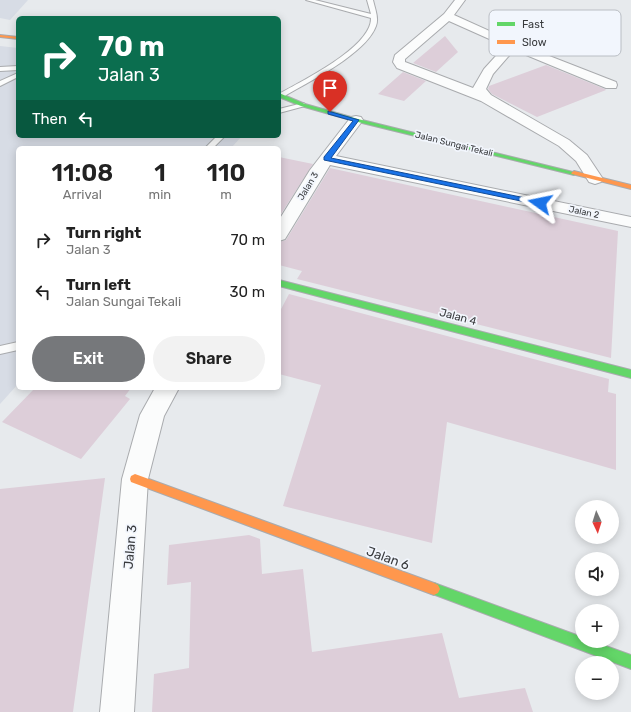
<!DOCTYPE html>
<meta charset="utf-8">
<style>
:root{--surface:#fff;--page:#f2f2f2;--text:#222;--muted:#767676;--accent:#76787b}
body{margin:0;font-family:Rubik,sans-serif;background:var(--page);color:var(--text);height:100vh;display:flex;flex-direction:column;font-size:15px;white-space:nowrap}
*{box-sizing:border-box;margin:0}
p{font-size:13px;color:var(--muted)}
.icon{flex:none;width:22px;height:22px;fill:none;stroke:currentColor;stroke-width:2;stroke-linecap:round;stroke-linejoin:round}
.map{position:relative;flex:1;overflow:hidden}
.sheet{position:absolute;left:16px;top:146px;width:265px;height:244px;display:flex;flex-direction:column;background:var(--surface);border-radius:6px;box-shadow:0 2px 10px #0003}
.sheet>*{flex:none}
.guide{position:absolute;left:16px;top:16px;width:265px;height:122px;border-radius:6px;box-shadow:0 2px 10px #0003;background:#0b6e4f;color:#fff;overflow:hidden}
.needle{width:26px;rotate:176deg}
.controls{position:absolute;left:575px;top:500px;display:grid;gap:8px}
.controls a{display:grid;place-items:center;width:44px;height:44px;border-radius:50%;background:var(--surface);box-shadow:0 2px 10px #0003;font-size:20px}
.pin{position:absolute;display:grid;place-items:center;width:34px;height:34px;color:#fff;margin:-41px -17px;border-radius:50% 50% 50% 0;rotate:-45deg;box-shadow:0 0 4px #0007}
.pin .icon{rotate:45deg}
.me{position:absolute;width:44px;margin:-22px;rotate:282deg;stroke-linejoin:round;filter:drop-shadow(0 0 3px #0008)}
.turn{display:flex;align-items:center;gap:14px;height:84px;padding:0 16px;font-size:18px}
.turn .icon{width:52px;height:52px;stroke-width:2.5}
.turn b{display:block;font-size:28px;line-height:34px}
.then{display:flex;align-items:center;height:38px;padding:0 16px;background:#0003;gap:8px;font-size:15px}
.eta{display:flex;justify-content:space-evenly;align-items:center;height:68px;text-align:center}
.eta b{font-size:24px;font-weight:600;line-height:28px}
.action{display:flex;gap:8px;margin-top:auto;padding:8px 16px}
.action a{flex:1;height:46px;border-radius:24px;background:var(--accent);color:#fff;font-size:16px;font-weight:600;line-height:46px;text-align:center}
.action a+a{background:var(--page);color:var(--text)}
ul{padding:0;list-style:none}
li{display:flex;align-items:center;gap:12px;height:52px;padding:0 16px}
li div{flex:1}
li b{display:block;font-size:15px}
li em{font-style:normal}
.map>svg:first-child{display:block}
.built{fill:#d7dce5}
.building{fill:#ddced9}
.lines{fill:none;stroke-linecap:round;stroke-linejoin:round}
.lane-casing{stroke:#a9abae;stroke-width:2}
.street-casing{stroke:#a9abae;stroke-width:2}
.fast-casing{stroke:#a9abae;stroke-width:2}
.slow-casing{stroke:#a9abae;stroke-width:2}
.lane{fill:#fbfcfc;fill-rule:evenodd}
.street{fill:#fbfcfc;fill-rule:evenodd}
.fast{fill:#63d668;fill-rule:evenodd}
.slow{fill:#ff974d;fill-rule:evenodd}
.route{fill:#1a73e8;stroke:#114b97}
.labels{text-anchor:middle;dominant-baseline:central;stroke-width:3.5;stroke-linejoin:round;paint-order:stroke}
.far-street-label{font-size:9px;fill:#393b3e;stroke:#f2f6fd}
.street-label{font-size:11px;fill:#393b3e;stroke:#f2f6fd}
.near-street-label{font-size:13px;fill:#393b3e;stroke:#f2f6fd}
.key{fill:#f2f6fd;stroke:#babec4;stroke-width:1}
.key-label{font-size:11px;fill:#393b3e}
</style>
<div class="map">
<svg width="631" height="712" viewBox="0 0 631 712">
<rect width="100%" height="100%" fill="#e7eaed"/>
<path class="built" d="M0 0H28L10 20 0 18Z
M0 46 18 48V136H242L231 148H18V384L0 404Z"/>
<path class="building" d="M445 36 458 52 436 72 413 63Z
M546 65 605 89 606 90 537 117 492 94 488 89 489 86Z
M403 72 426 81 404 101 378 94Z
M279 157 313 164 279 217Z
M330 168 618 231 611 358 297 279 302 271 279 265V242L286 240Z
M289 294 609 379 608 392 616 394V470L447 422 432 543 283 506 321 385 279 374V313Z
M35 388H131L125 396 130 399 81 459 2 422Z
M105 478 73 712H0V489Z
M249 535 260 539 262 574 303 569 312 652 442 633 459 698 525 688 533 712H152L154 674 189 668 191 582 167 585 169 545Z"/>
<g class="lines">
<g class="lane-casing">
<path id="lane" d="M306 0H315L371 14 367 0H373C375 9 379 18 376 26 366 54 308 82 283 97L279 98V94C302 81 372 47 371 18Z
M18 66V70L0 71V67Z
M18 73V77L0 86V81Z
M303 103 305 104V106L279 113V109Z
M217 136H225L213 148H205Z
M18 342V350L0 354V346Z"/>
</g>
<g class="street-casing">
<path id="street" d="M455 0H465L454 15 516 43 616 82 617 85 616 88H606L514 50 493 74 486 89 491 95 569 140 587 155 603 179 601 182 595 184 589 182 576 161 559 146 481 101 397 68 393 62 395 55 444 14ZM449 21 505 46 484 69 473 88 405 62V59Z
M356 116 361 117 363 120 336 156 631 217V227L330 165 285 239 279 241V220L310 170 351 117Z
M155 388H179L164 416 148 479 134 712H100L122 479 140 415Z"/>
</g>
<g class="fast-casing">
<path id="fast" d="M279 93 305 104 358 119 577 173 574 175 354 121 301 106 279 97Z
M279 280 631 370V378L279 286Z
M434 583 582 637V641H592L631 655V669L430 593 428 589 430 585Z"/>
</g>
<g class="slow-casing">
<path id="slow" d="M0 35 18 37V39L0 37Z
M574 171 631 185V189L572 174 571 173Z
M135 474 434 583 438 585 440 589 438 593 434 595 131 482 130 479 131 476Z"/>
</g>
<use href="#lane" class="lane"/>
<use href="#street" class="street"/>
<use href="#fast" class="fast"/>
<use href="#slow" class="slow"/>
</g>
<path class="route" d="M328 111 359 120 331 158 540 201 543 203 540 205 324 160V157L353 121 328 114Z"/>
<g class="labels">
<g class="far-street-label">
<text transform="translate(454 144) rotate(14)">Jalan Sungai Tekali</text>
<text transform="translate(308 186) rotate(-59)">Jalan 3</text>
<text transform="translate(584 212) rotate(12)">Jalan 2</text>
</g>
<g class="street-label">
<text transform="translate(458 317) rotate(15)">Jalan 4</text>
</g>
<g class="near-street-label">
<text transform="translate(130 547) rotate(-85)">Jalan 3</text>
<text transform="translate(388 558) rotate(20)">Jalan 6</text>
</g>
</g>
<rect x="489" y="10" width="132" height="46" rx="6" class="key"/>
<rect x="497" y="22" width="18" height="4" fill="#63d668"/>
<rect x="497" y="40" width="18" height="4" fill="#ff974d"/>
<g class="key-label">
<text x="522" y="28">Fast</text>
<text x="522" y="46">Slow</text>
</g>
</svg>
<div class="controls">
<a><svg class="needle" viewBox="-14 -14 28 28"><path d="M0-13l5 13h-10z" fill="#e53935"/><path d="M0 13l5-13h-10z" fill="#767676"/></svg></a>
<a><svg class="icon" aria-label="sound" viewBox="0 0 24 24"><path d="M4 9h4l5-4v14l-5-4H4zM17 9q2 3 0 6"/></svg></a>
<a>+</a>
<a>−</a>
</div>
<div class="pin" style="left:330px;top:112px;background:#d93025"><svg class="icon" aria-label="arrive" viewBox="0 0 24 24"><path d="M6 21V4h12l-3 4 3 4H6"/></svg></div>
<svg class="me" style="left:540px;top:203px" viewBox="-20 -20 40 40"><path d="M0-17L14 15 0 8-14 15z" fill="#1a73e8" stroke="#fff" stroke-width="4"/></svg>
<div class="guide">
<div class="turn"><svg class="icon" aria-label="right" viewBox="0 0 24 24"><path d="M7 20v-9h11M14 6l5 5-5 5"/></svg><div><b>70 m</b>Jalan 3</div></div>
<div class="then">Then<svg class="icon" aria-label="left" viewBox="0 0 24 24"><path d="M17 20v-9H6M10 6l-5 5 5 5"/></svg></div>
</div>
<section class="sheet">
<div class="eta">
<div><b>11:08</b><p>Arrival</p></div>
<div><b>1</b><p>min</p></div>
<div><b>110</b><p>m</p></div>
</div>
<ul>
<li><svg class="icon" aria-label="right" viewBox="0 0 24 24"><path d="M7 20v-9h11M14 6l5 5-5 5"/></svg><div><b>Turn right</b><p>Jalan 3</p></div><em>70 m</em></li>
<li><svg class="icon" aria-label="left" viewBox="0 0 24 24"><path d="M17 20v-9H6M10 6l-5 5 5 5"/></svg><div><b>Turn left</b><p>Jalan Sungai Tekali</p></div><em>30 m</em></li>
</ul>
<div class="action"><a>Exit</a><a>Share</a></div>
</section>
</div>
